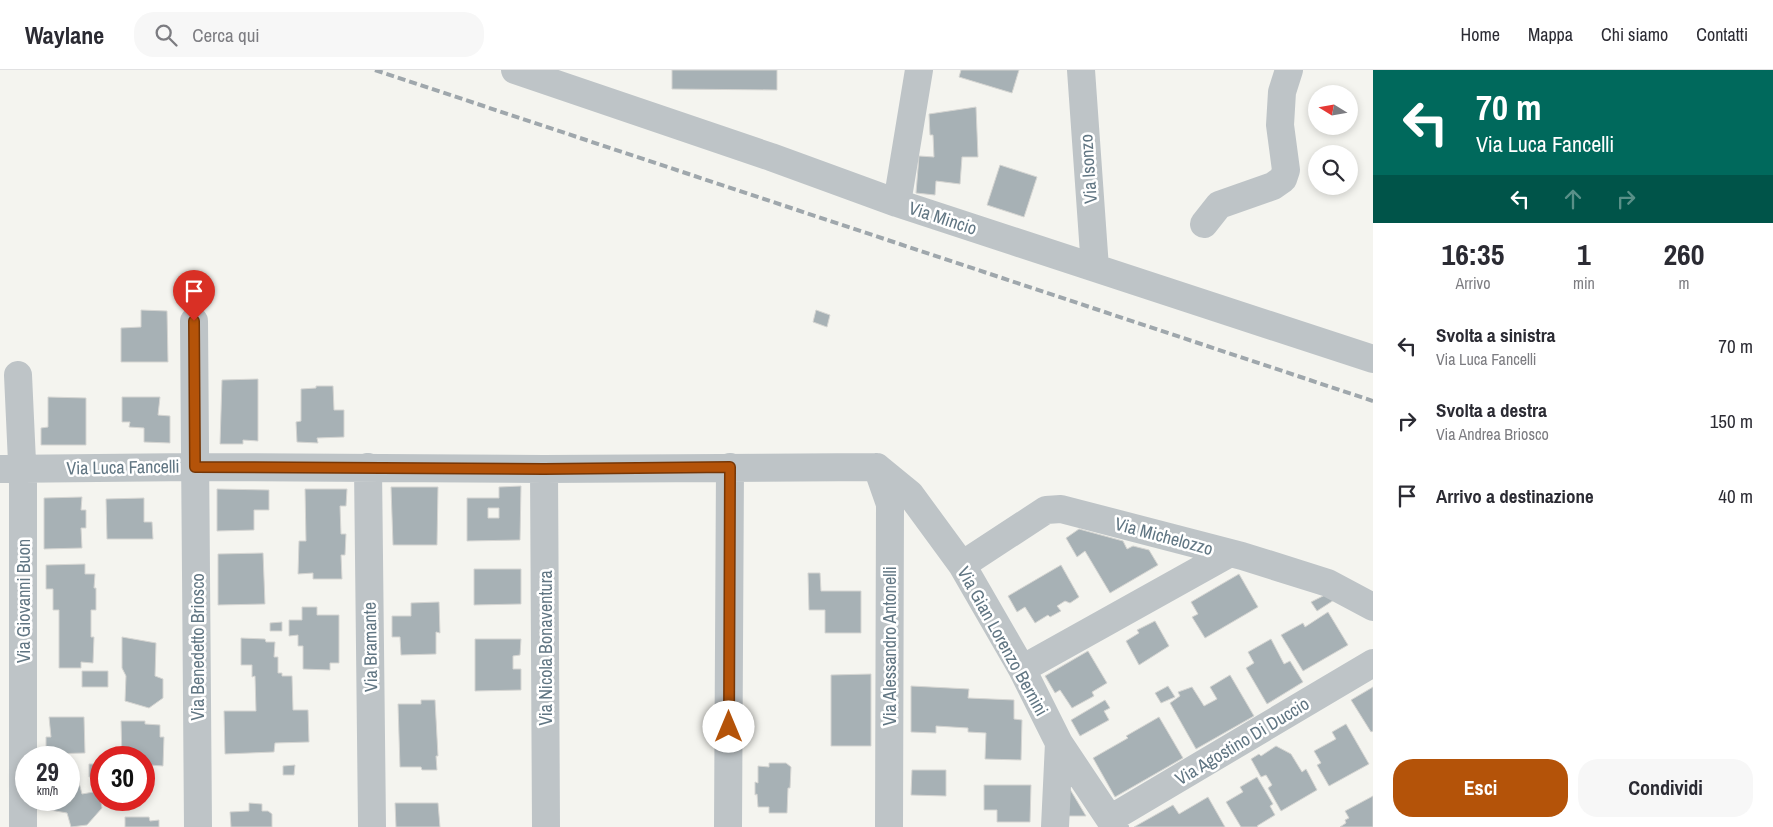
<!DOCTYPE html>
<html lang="it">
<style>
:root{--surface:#fff;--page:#f7f7f7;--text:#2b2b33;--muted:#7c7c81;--line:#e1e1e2;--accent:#b45309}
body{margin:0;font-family:"Archivo Narrow",sans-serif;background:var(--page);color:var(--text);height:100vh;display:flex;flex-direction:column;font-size:19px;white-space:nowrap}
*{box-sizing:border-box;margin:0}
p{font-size:16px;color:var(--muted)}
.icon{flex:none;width:28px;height:28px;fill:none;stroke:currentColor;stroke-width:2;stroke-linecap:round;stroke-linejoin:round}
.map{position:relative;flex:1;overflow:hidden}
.side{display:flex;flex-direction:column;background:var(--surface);width:400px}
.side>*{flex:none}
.banner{background:#00695c;color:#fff;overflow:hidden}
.needle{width:32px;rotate:281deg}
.buttons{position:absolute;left:1308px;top:15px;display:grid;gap:10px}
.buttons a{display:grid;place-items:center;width:50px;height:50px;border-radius:50%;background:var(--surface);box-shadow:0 2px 8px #0003;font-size:25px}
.speed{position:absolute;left:15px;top:676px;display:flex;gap:10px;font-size:25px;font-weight:700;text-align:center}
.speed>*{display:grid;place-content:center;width:65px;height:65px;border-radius:50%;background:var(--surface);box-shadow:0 2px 8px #0003;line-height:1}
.speed small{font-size:12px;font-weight:400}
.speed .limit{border:8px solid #d22;background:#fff;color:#111}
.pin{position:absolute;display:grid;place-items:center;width:42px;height:42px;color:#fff;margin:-51px -21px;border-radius:50% 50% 50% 0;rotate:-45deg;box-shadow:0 0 5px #0007}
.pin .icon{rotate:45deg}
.me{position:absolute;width:55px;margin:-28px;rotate:0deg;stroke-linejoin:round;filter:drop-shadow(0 0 4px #0008)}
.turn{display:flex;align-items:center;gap:18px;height:105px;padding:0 20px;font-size:22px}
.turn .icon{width:65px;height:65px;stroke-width:2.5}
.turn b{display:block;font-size:35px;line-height:42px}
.lanes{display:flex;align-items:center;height:48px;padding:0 20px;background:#0003;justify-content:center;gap:25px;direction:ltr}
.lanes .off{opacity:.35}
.eta{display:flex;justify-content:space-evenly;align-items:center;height:85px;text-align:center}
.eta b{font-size:30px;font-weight:700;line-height:35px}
.button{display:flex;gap:10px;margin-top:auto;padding:10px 20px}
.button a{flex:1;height:58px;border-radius:20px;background:var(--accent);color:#fff;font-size:20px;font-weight:700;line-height:58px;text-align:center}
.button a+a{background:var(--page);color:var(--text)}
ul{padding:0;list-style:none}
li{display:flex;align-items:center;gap:15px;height:75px;padding:0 20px}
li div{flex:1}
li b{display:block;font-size:19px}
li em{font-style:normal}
header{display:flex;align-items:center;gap:30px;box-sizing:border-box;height:70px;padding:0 25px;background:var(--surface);border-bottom:1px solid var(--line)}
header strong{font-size:24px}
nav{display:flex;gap:28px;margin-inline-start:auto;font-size:18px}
.search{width:350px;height:45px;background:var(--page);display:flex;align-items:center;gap:12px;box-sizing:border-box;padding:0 18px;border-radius:20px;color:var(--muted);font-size:19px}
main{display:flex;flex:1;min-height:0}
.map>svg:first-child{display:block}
.building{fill:#a7b1b5;stroke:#d5d5d2;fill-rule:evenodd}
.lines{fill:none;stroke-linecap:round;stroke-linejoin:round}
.minor{stroke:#bec4c7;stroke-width:28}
.rail{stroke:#9fa7ac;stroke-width:4;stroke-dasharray:8 4;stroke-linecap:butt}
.route-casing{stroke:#753606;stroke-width:12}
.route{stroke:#b45309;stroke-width:9}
.labels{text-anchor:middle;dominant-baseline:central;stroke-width:5;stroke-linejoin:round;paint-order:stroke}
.street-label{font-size:18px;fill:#617683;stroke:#fff}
</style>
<header>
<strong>Waylane</strong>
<div class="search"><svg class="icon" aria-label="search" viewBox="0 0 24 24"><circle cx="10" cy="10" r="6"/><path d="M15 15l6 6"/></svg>Cerca qui</div>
<nav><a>Home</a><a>Mappa</a><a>Chi siamo</a><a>Contatti</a></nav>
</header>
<main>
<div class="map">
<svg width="1373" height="757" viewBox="0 0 1373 757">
<rect width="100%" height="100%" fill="#f4f4ef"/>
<path class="building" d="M672 0H777V20L672 19Z
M961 0H1019L1012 23 959 7Z
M976 37 978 87H962L960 114 936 111 935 125 916 123 919 86 934 87 933 65H930L929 44Z
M1000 95 1037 107 1024 147 987 135Z
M141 240 167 241 168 292H121V258L141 257Z
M816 240 830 245 827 257 813 252Z
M258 309V371L243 370V374H220L222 310Z
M316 316H333L334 340H344V367L317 368 318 373 297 372 296 352 301 351V319L316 318Z
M48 327 86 328V375H41V358L48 357Z
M122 327H160L158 345 170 346V373L144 372V358L129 357 130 352H122Z
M521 416 520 470 467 471V428H499V417ZM488 438H499V448H488Z
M391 417H438L437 475H393Z
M217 419 269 420V440H254V460L217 461Z
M305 419H347L346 436H340L341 464H346L345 485H341L342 509H313V503L298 504 299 471H306Z
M82 427 81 440H86V458H81L82 478 44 479V428Z
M144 428V452H152L153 469H107L106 429Z
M1079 459 1123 471 1127 479 1133 476 1149 480 1158 495 1110 523 1085 481 1077 487 1066 468Z
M263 483 265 534 218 535V484Z
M85 494V504H95L94 518H96V540H91V567H94L93 593 81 592V598H59V540H53V519H46V495Z
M1061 495 1079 527 1070 533 1065 531 1057 536 1061 541 1050 547 1048 545 1035 553 1025 537 1017 542 1008 526Z
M474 499H521V534L474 535Z
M808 503H820L821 521H861V563H825V540H809Z
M1239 504 1258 537 1205 568 1192 547 1198 544 1191 532Z
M1325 525 1334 530 1317 541 1311 532Z
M439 532 440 563 436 562V584L401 585 400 567H392V546H411V533Z
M302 537H317V545H339V593H330V600L303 599V576H298V565L289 566V550H302Z
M1328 542 1348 575 1303 601 1281 565 1303 553 1305 557Z
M1155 551 1169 576 1139 595 1126 571 1139 563 1137 560Z
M282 552V561H270V553Z
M122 567 156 573 155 606 163 609V628L149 638 125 631 126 606 122 598Z
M241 568 265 569 266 572H275L274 587H278V603H282V606H292L293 640H308L309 672 275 673 274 682 225 684 224 641H256L255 606 252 607V595H241Z
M475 569H521L520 585 513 586V599H521V620L475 621Z
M1271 569 1284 594 1290 591 1303 612 1267 634 1246 598 1254 593 1248 582Z
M1088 581 1107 613 1092 622 1094 626 1072 638 1060 620 1055 623 1045 606Z
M82 601H108V617H82Z
M871 604V676H831V605Z
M1230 605 1254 646 1196 679 1170 633 1180 626 1178 622 1192 617 1204 636 1217 629 1210 617Z
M911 616 969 619 968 628 1014 630V649L1022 650 1021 690 985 689 986 663 968 662V658L936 656V663L911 662Z
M1168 616 1175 627 1161 633 1155 623Z
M1373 617V661L1371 662 1351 630Z
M421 630H435L438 686H436L437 700H422L421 697H400L398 634H421Z
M1105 630 1110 638 1104 641 1109 650 1080 666 1071 650Z
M49 647H84L85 683 46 684V667H51Z
M1159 647 1183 688 1115 727 1093 688 1128 668 1126 666Z
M121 651H145V654L160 655V667H164L163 696 149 695V711H144V688H122Z
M1346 654 1369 694 1329 716 1317 695 1321 693 1314 681 1336 669 1332 662Z
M1276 676 1291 684 1302 702 1306 699 1317 720 1281 741 1268 718 1272 715 1266 705 1261 707 1251 689 1259 684 1261 686Z
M769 693H786L791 697 790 718H788L787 743H769V737H758L757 724 755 725V712L758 713V696L769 697Z
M89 694H101V707H89Z
M295 695 294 705H283V696Z
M912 700H946V726L911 725Z
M77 705 82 724 99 721 102 738 87 755 71 757 67 743 50 740 48 730H69V706Z
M1257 707 1273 734 1270 736 1275 745 1257 756 1258 757H1241L1226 732 1243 722 1240 717Z
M984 715H1031L1030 752H997V740H984Z
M1068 716 1086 746H1064Z
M1373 726V757H1340L1346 753 1345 750 1349 748 1345 741Z
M1208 727 1225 757H1134L1173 735 1179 744Z
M249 733 262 734V741H268L272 744V757H231L230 742 249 741Z
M395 733H438L440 757H396Z
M125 747H149L150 751 159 750V757H125Z"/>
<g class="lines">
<path class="minor" d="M515 0 771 87 897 133 1373 289
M1081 0 1095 198
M897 133 919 0
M1204 154 1219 135 1273 116 1283 109 1286 100 1280 55 1282 22 1289 0
M194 251 198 757
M18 305 23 414V757
M368 397 372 757
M877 397 910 424 962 495 1022 599 1059 673 1115 757
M877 397 890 434 889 757
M0 399 195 397 544 399 877 397
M544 399 546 757
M962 495 1046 440 1061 439 1242 486 1328 513 1373 537
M1022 599 1230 483
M1110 749 1373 593
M728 757 730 397
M1055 757 1059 673"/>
<path class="rail" d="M375 0 1373 331"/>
</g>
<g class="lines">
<g class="route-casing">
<path id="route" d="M194 251 195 397 544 399 730 397 729 657"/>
</g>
<use href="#route" class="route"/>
</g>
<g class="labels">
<g class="street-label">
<text transform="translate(1088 99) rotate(-94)">Via Isonzo</text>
<text transform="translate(943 148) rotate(18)">Via Mincio</text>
<text transform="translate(123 397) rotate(-1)">Via Luca Fancelli</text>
<text transform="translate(1164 466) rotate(15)">Via Michelozzo</text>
<text transform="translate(23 531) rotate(-90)">Via Giovanni Buon</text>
<text transform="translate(1003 571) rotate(61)">Via Gian Lorenzo Bernini</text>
<text transform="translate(889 576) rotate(-90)">Via Alessandro Antonelli</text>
<text transform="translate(197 577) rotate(-90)">Via Benedetto Briosco</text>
<text transform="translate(370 577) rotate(-91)">Via Bramante</text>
<text transform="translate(545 578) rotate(-90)">Via Nicola Bonaventura</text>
<text transform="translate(1242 671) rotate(-31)">Via Agostino Di Duccio</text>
</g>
</g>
</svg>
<div class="buttons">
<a><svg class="needle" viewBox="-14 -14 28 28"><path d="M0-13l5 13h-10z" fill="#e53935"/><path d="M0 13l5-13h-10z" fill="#7c7c81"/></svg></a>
<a><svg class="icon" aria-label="search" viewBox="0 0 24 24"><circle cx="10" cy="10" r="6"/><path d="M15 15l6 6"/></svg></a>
</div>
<div class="speed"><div>29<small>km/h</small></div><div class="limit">30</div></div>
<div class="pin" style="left:194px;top:251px;background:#d93025"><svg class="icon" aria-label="arrive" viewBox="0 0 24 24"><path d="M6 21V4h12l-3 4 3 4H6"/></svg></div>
<svg class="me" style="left:729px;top:657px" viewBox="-20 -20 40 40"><circle r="19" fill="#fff"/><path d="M0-13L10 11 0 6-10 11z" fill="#b45309"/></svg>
</div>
<section class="side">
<div class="banner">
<div class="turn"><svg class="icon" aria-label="left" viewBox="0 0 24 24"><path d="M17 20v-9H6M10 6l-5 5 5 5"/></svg><div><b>70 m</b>Via Luca Fancelli</div></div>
<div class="lanes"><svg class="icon" aria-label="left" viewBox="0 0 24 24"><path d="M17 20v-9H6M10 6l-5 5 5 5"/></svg><svg class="icon off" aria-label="ahead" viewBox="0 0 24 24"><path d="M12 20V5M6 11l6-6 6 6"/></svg><svg class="icon off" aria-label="right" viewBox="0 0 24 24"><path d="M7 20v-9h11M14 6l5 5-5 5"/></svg></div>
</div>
<div class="eta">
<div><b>16:35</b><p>Arrivo</p></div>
<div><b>1</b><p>min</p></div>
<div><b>260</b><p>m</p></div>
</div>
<ul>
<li><svg class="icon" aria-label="left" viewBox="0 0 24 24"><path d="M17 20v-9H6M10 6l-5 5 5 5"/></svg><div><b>Svolta a sinistra</b><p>Via Luca Fancelli</p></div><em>70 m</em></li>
<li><svg class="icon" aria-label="right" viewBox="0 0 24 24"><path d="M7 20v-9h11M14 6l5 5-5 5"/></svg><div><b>Svolta a destra</b><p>Via Andrea Briosco</p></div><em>150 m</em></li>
<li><svg class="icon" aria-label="arrive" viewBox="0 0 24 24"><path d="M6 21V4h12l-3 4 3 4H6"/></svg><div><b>Arrivo a destinazione</b></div><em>40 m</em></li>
</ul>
<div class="button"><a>Esci</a><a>Condividi</a></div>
</section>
</main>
